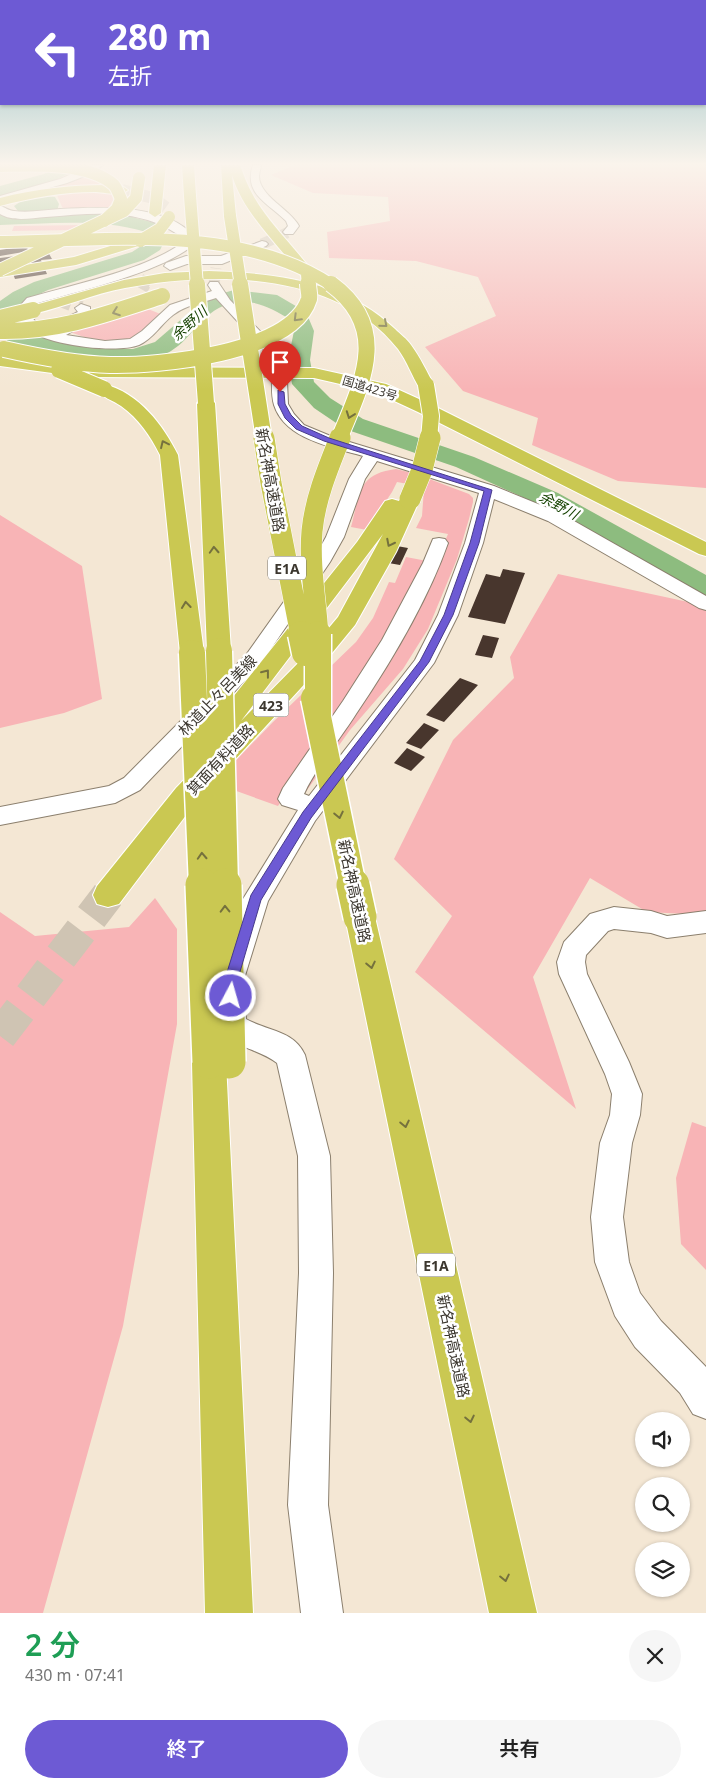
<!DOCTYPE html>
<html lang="ja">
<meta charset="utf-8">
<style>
:root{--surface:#fff;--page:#f6f6f6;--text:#222;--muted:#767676;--accent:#6d5ad4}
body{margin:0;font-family:"Noto Sans","Noto Sans JP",sans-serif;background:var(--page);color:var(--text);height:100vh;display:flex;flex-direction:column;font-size:19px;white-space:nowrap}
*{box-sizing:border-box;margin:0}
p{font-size:16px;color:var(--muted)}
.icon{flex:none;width:28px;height:28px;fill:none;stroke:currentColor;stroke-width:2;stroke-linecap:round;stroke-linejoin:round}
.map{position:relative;height:1613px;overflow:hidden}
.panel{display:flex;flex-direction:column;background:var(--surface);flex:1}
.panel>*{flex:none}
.top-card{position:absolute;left:0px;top:0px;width:706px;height:105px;box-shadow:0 1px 4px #0004;background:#6d5ad4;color:#fff;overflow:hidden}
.fabs{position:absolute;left:635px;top:1412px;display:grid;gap:10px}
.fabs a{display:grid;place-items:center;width:55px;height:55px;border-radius:50%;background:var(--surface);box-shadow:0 1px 4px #0004;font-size:25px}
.pin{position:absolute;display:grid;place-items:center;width:42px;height:42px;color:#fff;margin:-51px -21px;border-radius:50% 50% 50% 0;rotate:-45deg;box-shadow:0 0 5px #0007}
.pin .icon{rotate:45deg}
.me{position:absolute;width:55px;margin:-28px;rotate:6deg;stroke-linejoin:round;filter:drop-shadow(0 0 4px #0008)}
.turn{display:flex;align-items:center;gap:18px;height:105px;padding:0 25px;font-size:22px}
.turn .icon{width:65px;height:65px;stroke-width:2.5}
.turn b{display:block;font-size:35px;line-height:42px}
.round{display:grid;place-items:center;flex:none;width:52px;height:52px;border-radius:26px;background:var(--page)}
.head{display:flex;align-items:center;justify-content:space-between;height:85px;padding:0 25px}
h1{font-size:30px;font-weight:600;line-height:38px;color:#1e9e55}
.primary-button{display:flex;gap:10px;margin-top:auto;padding:10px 25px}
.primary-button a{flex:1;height:58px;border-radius:30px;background:var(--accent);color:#fff;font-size:20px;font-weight:600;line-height:58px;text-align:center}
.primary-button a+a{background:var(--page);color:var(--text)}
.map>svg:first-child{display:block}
.green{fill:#f8b4b6}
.water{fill:#8dbc7f}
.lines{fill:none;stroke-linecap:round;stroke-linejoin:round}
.river{fill:#8dbc7f;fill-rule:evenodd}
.building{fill:#48362d}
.minor-tunnel-far1{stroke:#cfc4b3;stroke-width:11;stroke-dasharray:11 5.5;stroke-linecap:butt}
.minor-tunnel{stroke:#cfc4b3;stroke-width:14;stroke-dasharray:14 7;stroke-linecap:butt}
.highway-tunnel-far1{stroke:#cfc4b3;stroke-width:12;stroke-dasharray:12 6;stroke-linecap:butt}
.highway-tunnel{stroke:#cfc4b3;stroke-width:33;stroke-dasharray:33 17;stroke-linecap:butt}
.minor-casing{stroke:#8b7f6d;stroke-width:2}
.highway-casing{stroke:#fff;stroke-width:2}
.minor{fill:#fff;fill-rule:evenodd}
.highway{fill:#cac852;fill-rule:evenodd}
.highway-bridge-far4-casing{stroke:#fff;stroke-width:14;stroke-linecap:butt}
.highway-bridge-far3-casing{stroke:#fff;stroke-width:18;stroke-linecap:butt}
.highway-bridge-far2-casing{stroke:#fff;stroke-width:22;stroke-linecap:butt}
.highway-bridge-far1-casing{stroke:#fff;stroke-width:29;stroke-linecap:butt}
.highway-bridge-casing{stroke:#fff;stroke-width:36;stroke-linecap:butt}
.highway-bridge-far4{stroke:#cac852;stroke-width:12}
.highway-bridge-far3{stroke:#cac852;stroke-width:16}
.highway-bridge-far2{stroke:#cac852;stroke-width:21}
.highway-bridge-far1{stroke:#cac852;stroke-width:26}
.highway-bridge{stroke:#cac852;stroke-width:33}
.oneway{stroke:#75713d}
.route{fill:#6d5ad4;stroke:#473a8a}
.labels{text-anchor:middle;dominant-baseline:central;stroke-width:5;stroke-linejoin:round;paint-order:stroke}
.far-street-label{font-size:12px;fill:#3c372f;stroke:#fff}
.far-water-label{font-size:14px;font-style:italic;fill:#154201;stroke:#fff}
.shield{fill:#fff;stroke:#76736d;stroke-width:1}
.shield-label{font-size:14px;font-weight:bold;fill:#3c372f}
.street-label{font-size:15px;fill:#3c372f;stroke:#fff}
</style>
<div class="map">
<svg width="706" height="1613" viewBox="0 0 706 1613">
<rect width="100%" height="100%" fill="#f4e7d4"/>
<path class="green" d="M295 165H706V488L618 481 532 445 538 418 463 391 425 347 496 316 478 277 416 261 329 258 327 232 390 221 388 197 313 193 271 175Z
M87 176 103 183 98 184 97 187 49 190 75 179Z
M111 191 113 200 107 211 63 209 56 193Z
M86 225 75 230 12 231 14 226Z
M136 297 148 309 163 315C153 323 143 334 132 340 116 350 84 337 67 331L101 307Z
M396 469 416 474 469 494 473 498V502L469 519 457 559 428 629 403 669 350 730 302 797 432 571 448 534 416 528 422 516 424 489 419 486 397 482 392 492 367 530 351 527C360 494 357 474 396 469Z
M0 515 82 566 102 699 64 713 0 728Z
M406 557 427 561 347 702 278 806 214 783 273 722 356 642 373 618 389 582 395 583Z
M558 574 693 603 706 611V915L647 912 590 878 533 977 576 1109 415 972 452 916 394 859 453 740 514 678 510 657Z
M155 898 177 929V1024L123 1326 43 1613H0V912L35 936 129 927Z
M692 1122 706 1127V1270L681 1244 676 1178Z"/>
<path class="water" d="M45 196 55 197 59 204 57 211H18L14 206 23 200Z"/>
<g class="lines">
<path class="river" d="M63 165H82L79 168 56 180 0 196V186L44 174Z
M95 212 128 216 159 224 167 236 160 250 144 260 48 290 27 300 15 309 12 320 19 330 38 337 106 349H133L155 342 206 298 234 290 277 295 306 312 314 331 310 360 314 382 330 398 363 419 474 457 558 493 706 575V596L695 593 540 505 456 467 345 429 314 408 292 384 288 360 294 331 290 319C272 309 254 298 233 303 204 308 193 338 171 351 162 357 144 362 134 363 111 365 21 353 3 338 0 332 0 310 0 301L13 292 34 282 132 252 146 243 149 236 146 232C99 218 49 224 0 225V215Z"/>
</g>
<path class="building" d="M26 246 29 251 0 256V250Z
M48 252 52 259 41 260 47 274 15 279 9 263 1 264 0 262V258Z
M380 543 408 548 400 565 371 560Z
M503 569 525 573 505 624 468 617 486 574 500 577Z
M483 635 499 638 492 658 475 655Z
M460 678 478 685 444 722 426 715Z
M424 723 439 730 421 749 406 743Z
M407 748 425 757 411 771 394 763Z"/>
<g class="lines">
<path class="minor-tunnel-far1" d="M262 244 289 232
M214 285 216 268
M143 286 148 277"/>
<path class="minor-tunnel" d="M141 289 144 284
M58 299 81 308"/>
<path class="highway-tunnel-far1" d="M122 190 153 198 168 209"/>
<path class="highway-tunnel" d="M0 1036 108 895"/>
<g class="minor-casing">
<path id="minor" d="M92 165H103L90 174 67 183 0 202V196L60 179Z
M253 165H261C261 168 259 173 259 176 259 196 290 209 299 226L293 234H285L283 232 288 226 286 221C268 203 243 194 253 165Z
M0 206C5 207 9 211 14 211 29 213 45 210 60 209 100 207 166 203 195 237L191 247C153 275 81 290 35 304L30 309C33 327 45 329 61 334L57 328 61 320 78 312 75 308 81 304 90 307V314L72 325 71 328 73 331 66 335 105 341 130 339 142 331 170 305 212 291 208 285 210 282H218L230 300 286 358 288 404 294 414 304 425 333 437 494 486 560 513 706 596V610L699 608 548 521 494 499 483 543 458 615 434 663 315 821 268 901 244 979 234 983 224 979 220 971 243 899 298 810 282 805 278 799 283 788 343 701 382 640 423 563 433 539 439 538 445 539 448 543C428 600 390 664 356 714 341 738 315 769 304 794L309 796 415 660 438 615 465 543 479 493 377 461 365 479 344 537 330 562 260 665 140 790 115 803 0 825V807L109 786 124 778 246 655 312 562 326 537 349 479 363 456C333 447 285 440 274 405 270 392 273 373 272 359L216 298C202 303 186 305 173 315 161 324 153 339 139 345 116 354 40 345 24 326 19 321 19 315 18 308L27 298C72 285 145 270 182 243L183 238C141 207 95 213 46 217 31 218 13 222 0 214Z
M262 241 266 242 268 244 266 246 222 264H187L170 270 164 266 166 263 186 256H221Z
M614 907 651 911 667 916 706 911V933L667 938 651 933 614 929 608 931 586 955 585 962 587 974 629 1062 642 1094 640 1115 632 1143 623 1217 629 1262 640 1293 661 1321 706 1367V1419L693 1414 680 1393 635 1347 615 1316 595 1262 591 1217 600 1143 610 1115 612 1094 605 1074 559 974 557 962 564 942 590 914Z
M231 996 241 1000 245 1009 246 1019C267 1031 294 1030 305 1055L330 1156 333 1273 328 1505 343 1613H301L288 1505 299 1273 298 1156 277 1063C254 1044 200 1045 221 1000Z"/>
</g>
<g class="highway-casing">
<path id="highway" d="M154 165H166L161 213 155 217 149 213Z
M182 165H194L196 196 194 199 190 200 184 196Z
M221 165H240C244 176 248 187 254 197 270 225 295 247 314 274L312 277H302C279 244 244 215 232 175L236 216 234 219H226L224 216Z
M107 185 122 186 128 190C121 197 103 192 94 192 62 192 31 198 0 206V198C35 189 70 185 107 185Z
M140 237 145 238 147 241 145 244 76 265 0 277V269L74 257Z
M209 271C275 273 345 281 395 329 400 334 407 339 411 345 420 357 427 372 434 385L432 389H420C412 376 407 361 398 349 337 271 212 271 125 288 93 294 64 307 33 314L28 313 26 310 28 307 124 280 165 273Z
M0 356 82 367 314 368 386 384 430 404 706 542V556L699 554 418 412 375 392 314 378 82 377 0 366Z
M104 384C139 393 163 425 178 455L204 653 200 658 192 661 184 658 180 653 160 455C150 435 139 419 121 406 114 401 101 397 96 389L98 385Z
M206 398 212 399 215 403 231 651 227 656 219 659 211 656 207 651 197 403 200 399Z
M410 493 417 495 420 499 396 552 355 625 323 664 196 802 119 904 108 907 97 904 93 895 97 886 176 788 211 752 201 749 197 743 201 737 357 542 385 501 392 499 399 501 403 495ZM383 534 338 617 307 654 241 721Z
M360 904 371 908 375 917 537 1613H489L345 917 349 908Z
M209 1046 221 1051 226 1062 253 1613H205L192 1062 197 1051Z"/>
</g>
<use href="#minor" class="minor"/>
<use href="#highway" class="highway"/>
<g class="highway-bridge-far4-casing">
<path id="highway-bridge-far4" d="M0 166C33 165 88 162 114 185 117 189 119 194 121 199L117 209 104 221
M190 196 197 286
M230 216 241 286
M140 241 160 229 169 217
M0 242C106 241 240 223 333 286
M0 270 124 211 136 198 139 178
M307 274 308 286"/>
</g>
<g class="highway-bridge-far3-casing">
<path id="highway-bridge-far3" d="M197 284 206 403
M240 284 264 439
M331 284C391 328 362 383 339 439
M0 318 33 310
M0 331C59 332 107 314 162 296
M4 349C39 357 74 364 110 365 157 366 292 354 309 299 310 295 308 289 308 284
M59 370 104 389
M426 385 431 416 429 439"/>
</g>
<g class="highway-bridge-far2-casing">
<path id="highway-bridge-far2" d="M264 438 271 483 301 635
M410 499 422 470 430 438
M318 635C316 601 309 566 312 531 315 499 328 468 340 438"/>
</g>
<g class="highway-bridge-far1-casing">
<path id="highway-bridge-far1" d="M301 634 305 653
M318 634V717
M219 651 225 886
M192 653 202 886
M314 698 353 886"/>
</g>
<g class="highway-bridge-casing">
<path id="highway-bridge" d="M202 885 209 1062
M225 885 229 1062
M353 885 360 917"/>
</g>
<use href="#highway-bridge-far4" class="highway-bridge-far4"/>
<use href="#highway-bridge-far3" class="highway-bridge-far3"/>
<use href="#highway-bridge-far2" class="highway-bridge-far2"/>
<use href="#highway-bridge-far1" class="highway-bridge-far1"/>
<use href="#highway-bridge" class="highway-bridge"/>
</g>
<defs><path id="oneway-chevron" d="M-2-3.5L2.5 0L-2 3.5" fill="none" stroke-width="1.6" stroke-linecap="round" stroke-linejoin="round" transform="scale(1.25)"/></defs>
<g class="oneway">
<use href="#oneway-chevron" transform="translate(116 312) rotate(160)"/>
<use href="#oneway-chevron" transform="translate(297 318) rotate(135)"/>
<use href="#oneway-chevron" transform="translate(384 324) rotate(41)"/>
<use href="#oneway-chevron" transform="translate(350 415) rotate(110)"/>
<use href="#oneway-chevron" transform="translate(164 444) rotate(-115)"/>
<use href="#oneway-chevron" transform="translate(390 543) rotate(117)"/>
<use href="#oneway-chevron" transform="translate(214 550) rotate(-93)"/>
<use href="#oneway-chevron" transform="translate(186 605) rotate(-96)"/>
<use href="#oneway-chevron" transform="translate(266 673) rotate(-52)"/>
<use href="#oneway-chevron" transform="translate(339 815) rotate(78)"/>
<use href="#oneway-chevron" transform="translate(202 856) rotate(-93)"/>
<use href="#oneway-chevron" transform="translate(225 909) rotate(-91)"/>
<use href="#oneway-chevron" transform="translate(371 965) rotate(78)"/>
<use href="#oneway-chevron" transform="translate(405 1124) rotate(78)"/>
<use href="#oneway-chevron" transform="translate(470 1419) rotate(78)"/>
<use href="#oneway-chevron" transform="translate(505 1578) rotate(78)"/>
</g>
<linearGradient id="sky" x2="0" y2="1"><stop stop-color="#83b7be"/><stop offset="0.42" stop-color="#faf4ec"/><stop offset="1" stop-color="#faf4ec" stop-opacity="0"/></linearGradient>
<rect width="706" height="390" fill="url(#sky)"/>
<path class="route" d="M278 390 284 392 285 404 291 415 302 426 329 438 492 490 479 543 453 615 429 662 311 818 261 900 237 982V996L235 1001 231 1002 226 1001 224 982 251 895 303 812 420 661 444 615 470 543 484 491 324 441 296 429 285 418 278 404Z"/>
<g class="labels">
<g class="far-street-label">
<text transform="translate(370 388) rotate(17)">国道423号</text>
</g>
<g class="far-water-label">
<text transform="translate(189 323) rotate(-42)">余野川</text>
<text transform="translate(559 505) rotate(28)">余野川</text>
</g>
<g class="shield">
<rect x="268" y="556.5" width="38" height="23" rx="4"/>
<rect x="253.5" y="693.5" width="35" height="23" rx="4"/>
<rect x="417" y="1253.5" width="38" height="23" rx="4"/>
</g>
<g class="shield-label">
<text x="287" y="568">E1A</text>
<text x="271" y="705">423</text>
<text x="436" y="1265">E1A</text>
</g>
<g class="street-label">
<text transform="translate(271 480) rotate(80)">新名神高速道路</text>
<text transform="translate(217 695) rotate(-46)">林道止々呂美線</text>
<text transform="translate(220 759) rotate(-47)">箕面有料道路</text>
<text transform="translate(355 891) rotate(78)">新名神高速道路</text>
<text transform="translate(454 1346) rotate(78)">新名神高速道路</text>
</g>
</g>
</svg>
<div class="fabs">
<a><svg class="icon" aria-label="sound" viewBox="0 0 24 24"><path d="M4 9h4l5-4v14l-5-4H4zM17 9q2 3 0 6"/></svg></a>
<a><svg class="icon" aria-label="search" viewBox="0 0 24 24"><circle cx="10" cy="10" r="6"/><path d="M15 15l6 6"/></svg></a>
<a><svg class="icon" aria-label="layers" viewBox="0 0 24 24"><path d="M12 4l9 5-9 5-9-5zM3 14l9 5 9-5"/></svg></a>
</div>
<div class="pin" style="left:280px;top:392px;background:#d93025"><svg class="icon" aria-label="arrive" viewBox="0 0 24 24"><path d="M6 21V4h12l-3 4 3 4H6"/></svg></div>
<svg class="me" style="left:231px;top:996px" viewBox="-20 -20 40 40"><circle r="17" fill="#6d5ad4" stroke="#fff" stroke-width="3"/><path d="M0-11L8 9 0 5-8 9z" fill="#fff"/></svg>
<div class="top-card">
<div class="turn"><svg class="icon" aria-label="left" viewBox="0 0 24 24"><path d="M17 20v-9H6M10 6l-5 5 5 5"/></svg><div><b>280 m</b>左折</div></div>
</div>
</div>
<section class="panel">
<div class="head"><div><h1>2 分</h1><p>430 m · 07:41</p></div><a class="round"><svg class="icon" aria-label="close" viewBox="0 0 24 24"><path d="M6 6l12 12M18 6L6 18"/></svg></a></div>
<div class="primary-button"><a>終了</a><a>共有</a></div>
</section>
